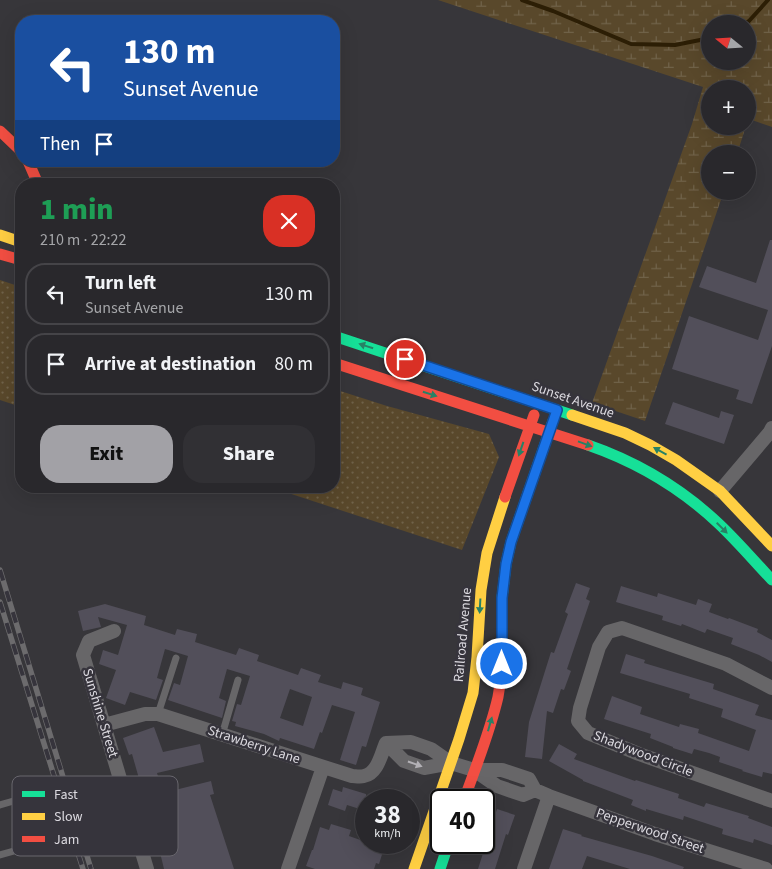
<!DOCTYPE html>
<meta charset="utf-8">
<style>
:root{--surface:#29282c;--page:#313034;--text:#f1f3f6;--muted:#a5a6a9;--line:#454448;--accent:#a2a1a6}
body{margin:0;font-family:"Source Sans 3",sans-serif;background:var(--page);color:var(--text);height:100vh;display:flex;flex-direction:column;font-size:19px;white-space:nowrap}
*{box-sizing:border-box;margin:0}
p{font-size:16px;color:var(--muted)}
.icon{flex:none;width:28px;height:28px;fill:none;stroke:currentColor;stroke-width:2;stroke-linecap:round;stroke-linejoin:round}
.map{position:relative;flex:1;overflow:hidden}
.drawer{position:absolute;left:15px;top:178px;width:325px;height:315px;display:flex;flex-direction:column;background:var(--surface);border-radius:20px;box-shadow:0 5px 20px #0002,0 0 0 1px var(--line)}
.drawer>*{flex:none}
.hud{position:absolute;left:15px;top:15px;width:325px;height:152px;border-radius:20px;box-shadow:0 5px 20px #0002,0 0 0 1px var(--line);background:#1a4fa0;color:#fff;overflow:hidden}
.needle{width:32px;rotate:288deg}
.tools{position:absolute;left:701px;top:15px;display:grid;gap:10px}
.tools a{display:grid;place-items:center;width:55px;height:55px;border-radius:50%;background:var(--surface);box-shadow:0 5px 20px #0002,0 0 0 1px var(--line);font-size:25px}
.speed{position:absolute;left:355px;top:789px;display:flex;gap:10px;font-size:25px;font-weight:700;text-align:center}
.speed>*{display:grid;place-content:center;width:65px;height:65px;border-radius:50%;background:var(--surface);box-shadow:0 5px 20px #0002,0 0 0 1px var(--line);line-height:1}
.speed small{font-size:12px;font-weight:400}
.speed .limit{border:2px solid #111;border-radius:8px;background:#fff;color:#111}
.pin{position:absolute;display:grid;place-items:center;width:42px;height:42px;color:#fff;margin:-21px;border:2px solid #fff;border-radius:50%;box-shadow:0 1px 5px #0007}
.me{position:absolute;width:55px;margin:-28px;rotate:0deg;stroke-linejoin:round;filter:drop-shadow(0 0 4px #0008)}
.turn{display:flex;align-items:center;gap:18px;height:105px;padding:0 25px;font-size:22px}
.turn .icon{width:65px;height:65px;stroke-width:2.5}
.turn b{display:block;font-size:35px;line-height:42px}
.then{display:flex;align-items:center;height:48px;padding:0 25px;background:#0003;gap:10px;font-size:19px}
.round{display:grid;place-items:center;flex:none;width:52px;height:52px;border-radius:20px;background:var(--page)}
.headline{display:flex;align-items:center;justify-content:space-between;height:85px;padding:0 25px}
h1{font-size:30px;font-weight:800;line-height:38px;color:#1e9e55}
.action{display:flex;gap:10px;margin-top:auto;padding:10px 25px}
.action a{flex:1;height:58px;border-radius:20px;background:var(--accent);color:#111;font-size:20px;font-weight:800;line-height:58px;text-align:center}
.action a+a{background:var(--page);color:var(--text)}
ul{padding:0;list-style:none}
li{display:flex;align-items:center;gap:15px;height:62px;margin:0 10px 8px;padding:0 15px;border:2px solid var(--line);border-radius:20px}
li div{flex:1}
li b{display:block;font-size:19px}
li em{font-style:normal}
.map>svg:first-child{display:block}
.grass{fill:url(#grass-dots)}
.wetland{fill:url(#wetland-marsh);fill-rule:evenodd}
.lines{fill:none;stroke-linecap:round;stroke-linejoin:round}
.stream{stroke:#2c1e05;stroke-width:4}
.building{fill:#524f5a;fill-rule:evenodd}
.lane{stroke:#676668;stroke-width:7}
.street{stroke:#676668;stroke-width:14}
.fast{stroke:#16e098;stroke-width:11}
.slow{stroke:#ffcf43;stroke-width:11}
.jam{stroke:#f24e42;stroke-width:11}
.rail-casing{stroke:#6c6b6d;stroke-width:5.5}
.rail{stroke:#36343c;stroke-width:4;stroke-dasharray:11;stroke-linecap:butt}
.oneway{fill:#288165}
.oneway2{fill:#b3b1b6}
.route-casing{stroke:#114b97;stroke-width:12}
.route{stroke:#1a73e8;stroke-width:9}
.labels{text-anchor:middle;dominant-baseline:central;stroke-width:5;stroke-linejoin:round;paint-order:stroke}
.street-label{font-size:14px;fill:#dcdae0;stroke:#36343c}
.key{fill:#36343c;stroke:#68666d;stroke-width:1}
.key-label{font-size:14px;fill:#dcdae0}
</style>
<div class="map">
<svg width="772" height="869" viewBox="0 0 772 869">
<defs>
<pattern id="grass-dots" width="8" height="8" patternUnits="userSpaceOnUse" patternTransform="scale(1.25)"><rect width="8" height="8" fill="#59482b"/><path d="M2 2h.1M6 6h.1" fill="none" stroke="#706249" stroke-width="1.8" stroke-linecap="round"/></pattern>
<pattern id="wetland-marsh" width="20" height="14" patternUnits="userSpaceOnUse" patternTransform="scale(1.25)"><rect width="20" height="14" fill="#59482b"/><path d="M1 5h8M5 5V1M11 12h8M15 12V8" fill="none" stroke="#706249"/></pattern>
</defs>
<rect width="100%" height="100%" fill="#37363a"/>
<path class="grass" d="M0 280 21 287V407L0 400Z
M334 389 387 406 489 434 499 457 462 550 267 486H334Z"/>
<path class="wetland" d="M438 0H772V127L749 119 748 123V89H710V126H746L737 154H710V191H724L645 421 592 403 692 124 703 87ZM710 24H748V61H710Z"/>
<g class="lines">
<path class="stream" d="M522 0 553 11 631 44 675 45 710 38
M744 24 749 21 768 0"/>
</g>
<path class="building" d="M770 240H772V346L752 404 736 399 739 390 672 369 689 316 758 340 768 310 699 287 707 266 756 283Z
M673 402 719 418 721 411 734 415 724 444 665 424Z
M576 583 590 588 586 599 590 601 567 669 571 671 564 690 561 689 553 713 547 711 542 759 525 757 529 722 551 652 554 653 568 614 565 612Z
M621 586 657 597 658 593 696 605 698 599 712 604 709 612 728 619 729 618 758 629 757 632 772 640V662L759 655 731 644 733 638 707 629 705 633 682 624 681 626 662 620 663 616 616 602Z
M105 604 146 616 144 625 175 635 177 629 197 634 195 642 236 655 239 648 259 655 257 661 298 675 301 668 321 675 318 682 341 689 343 682 363 688 361 695 380 702 366 747 362 746 356 765 340 760 355 712 332 705 322 733 320 732 314 749 280 738 279 741 264 734 235 726 236 722 232 721 237 704 241 705 250 676 227 669 219 698 226 701 222 718 168 700 174 683 180 685 188 656 165 649 157 678 163 680 156 700 130 692 125 705 106 698 116 670 99 664 103 650 118 655 127 625 98 617 101 627 83 631 78 611ZM290 689 312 697 303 726 280 718Z
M626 654 645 660 644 663 714 684 713 689 759 705 755 715 772 720V774L763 772 762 777 742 771 743 770 719 762 720 757 709 753 694 749 692 754 673 748V747L650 738 651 734 604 719 612 696 642 707 640 714 679 727 680 724 699 729 698 733 749 751 756 730 721 717 723 709 689 698 690 694 620 673Z
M154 727 163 752 200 744 204 762 157 773 163 793 211 781 214 794 210 795 234 869H164L158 844H156L142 782H140L132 754 129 755 123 738Z
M559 744 577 754 574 759 635 781 636 780 679 794 678 798 704 807 706 803 749 816 748 818 772 827V845L754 839 753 843 722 834 723 829 684 816 683 820 646 809V811L631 805 633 800 583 781V780L549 761Z
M343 787 366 794V811L347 805 345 811 328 805 333 789 342 792Z
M497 809 515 815 508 835 506 834 495 869H478Z
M331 824 351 830 349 836 366 842H386L379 864 376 863 374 869H315L306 866 312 850H313L320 827 329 830Z
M563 829 582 835 581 836 652 856 684 867 683 869H630L587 856 582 869H549Z"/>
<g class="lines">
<path class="lane" d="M158 714 176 658
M222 735 238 680
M0 805 17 800
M0 855 32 846"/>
<path class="street" d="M720 491 770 432 772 428
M114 631 89 641 83 655 147 869
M772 688 726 664 622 628 608 632 599 647 580 708 578 721 588 733 639 754 772 801
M104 725 145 714H158L352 776C355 776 360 777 364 776 378 773 381 754 386 743
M386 743 411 742 431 749 451 763 474 770H502L529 779 535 790 549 796 655 834 766 869
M386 743 404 761 424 768 451 763
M474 770 497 786 523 795 535 790
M288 869 323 767
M524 869 549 796"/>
<path class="fast" d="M334 336 572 415
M588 445C637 462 681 488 719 524 738 542 754 561 772 580
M502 647V598L506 564 511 542 553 421
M440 869 449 842"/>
<path class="slow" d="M0 235 21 242
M572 415 625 433 650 445 676 460 720 491 772 546
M414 869 459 739 473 693 477 657 481 590 487 553 505 497"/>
<path class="jam" d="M0 131 21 151
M28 161 38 184
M0 254 21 260
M334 363 588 445
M505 497 534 415
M464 800C476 766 490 732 498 697 501 681 502 664 502 647"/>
<g class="rail-casing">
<path id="rail" d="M0 570 91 869
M0 602 83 869"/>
</g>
<use href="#rail" class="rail"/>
</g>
<defs><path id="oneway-solid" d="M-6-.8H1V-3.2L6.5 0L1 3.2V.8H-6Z" transform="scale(1.25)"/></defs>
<g class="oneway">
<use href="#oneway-solid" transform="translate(366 346) rotate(-162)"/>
<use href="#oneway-solid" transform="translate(430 394) rotate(18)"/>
<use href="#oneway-solid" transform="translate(585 444) rotate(20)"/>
<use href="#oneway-solid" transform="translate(521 449) rotate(109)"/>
<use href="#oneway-solid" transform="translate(660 451) rotate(-151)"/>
<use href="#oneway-solid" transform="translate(722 528) rotate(45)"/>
<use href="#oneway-solid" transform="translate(480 606) rotate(93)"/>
<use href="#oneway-solid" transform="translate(490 724) rotate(-74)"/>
</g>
<use class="oneway2" href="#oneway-solid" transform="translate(415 764) rotate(19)"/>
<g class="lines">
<g class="route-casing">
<path id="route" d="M405 359 557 410 511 542 506 564 502 598V664"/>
</g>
<use href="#route" class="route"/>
</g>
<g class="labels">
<g class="street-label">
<text transform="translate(573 400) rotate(19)">Sunset Avenue</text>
<text transform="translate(463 635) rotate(-85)">Railroad Avenue</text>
<text transform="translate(100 713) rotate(73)">Sunshine Street</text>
<text transform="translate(254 745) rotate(18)">Strawberry Lane</text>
<text transform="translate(643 754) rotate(21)">Shadywood Circle</text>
<text transform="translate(650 831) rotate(19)">Pepperwood Street</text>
</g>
</g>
<rect x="12" y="776" width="166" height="80" rx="8" class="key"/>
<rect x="22" y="791" width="23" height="6" fill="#16e098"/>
<rect x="22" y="813" width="23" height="7" fill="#ffcf43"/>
<rect x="22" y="836" width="23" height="6" fill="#f24e42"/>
<g class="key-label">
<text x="54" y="799">Fast</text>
<text x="54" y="821">Slow</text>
<text x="54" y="844">Jam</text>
</g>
</svg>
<div class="tools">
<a><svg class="needle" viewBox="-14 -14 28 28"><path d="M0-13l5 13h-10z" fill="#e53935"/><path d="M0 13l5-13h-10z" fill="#a5a6a9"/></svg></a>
<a>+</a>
<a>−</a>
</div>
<div class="speed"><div>38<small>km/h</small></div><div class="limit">40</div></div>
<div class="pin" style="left:405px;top:359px;background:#d93025"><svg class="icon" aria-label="arrive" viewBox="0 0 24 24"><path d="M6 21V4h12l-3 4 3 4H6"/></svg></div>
<svg class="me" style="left:502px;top:664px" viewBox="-20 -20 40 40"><circle r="17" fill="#1a73e8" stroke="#fff" stroke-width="3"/><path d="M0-11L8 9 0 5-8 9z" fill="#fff"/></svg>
<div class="hud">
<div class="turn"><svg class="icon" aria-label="left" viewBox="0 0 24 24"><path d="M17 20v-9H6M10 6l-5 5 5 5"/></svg><div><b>130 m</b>Sunset Avenue</div></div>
<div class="then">Then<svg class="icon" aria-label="arrive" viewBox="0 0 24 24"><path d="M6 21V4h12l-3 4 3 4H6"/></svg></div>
</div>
<section class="drawer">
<div class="headline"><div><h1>1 min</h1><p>210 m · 22:22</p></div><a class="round" style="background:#d93025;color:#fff"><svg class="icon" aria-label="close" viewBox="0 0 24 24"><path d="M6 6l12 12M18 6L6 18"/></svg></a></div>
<ul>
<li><svg class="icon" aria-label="left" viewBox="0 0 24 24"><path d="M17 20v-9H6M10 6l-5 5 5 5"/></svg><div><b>Turn left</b><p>Sunset Avenue</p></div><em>130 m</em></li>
<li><svg class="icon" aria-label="arrive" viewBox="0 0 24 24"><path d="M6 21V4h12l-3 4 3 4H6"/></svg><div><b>Arrive at destination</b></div><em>80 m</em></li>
</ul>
<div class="action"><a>Exit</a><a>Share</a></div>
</section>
</div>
